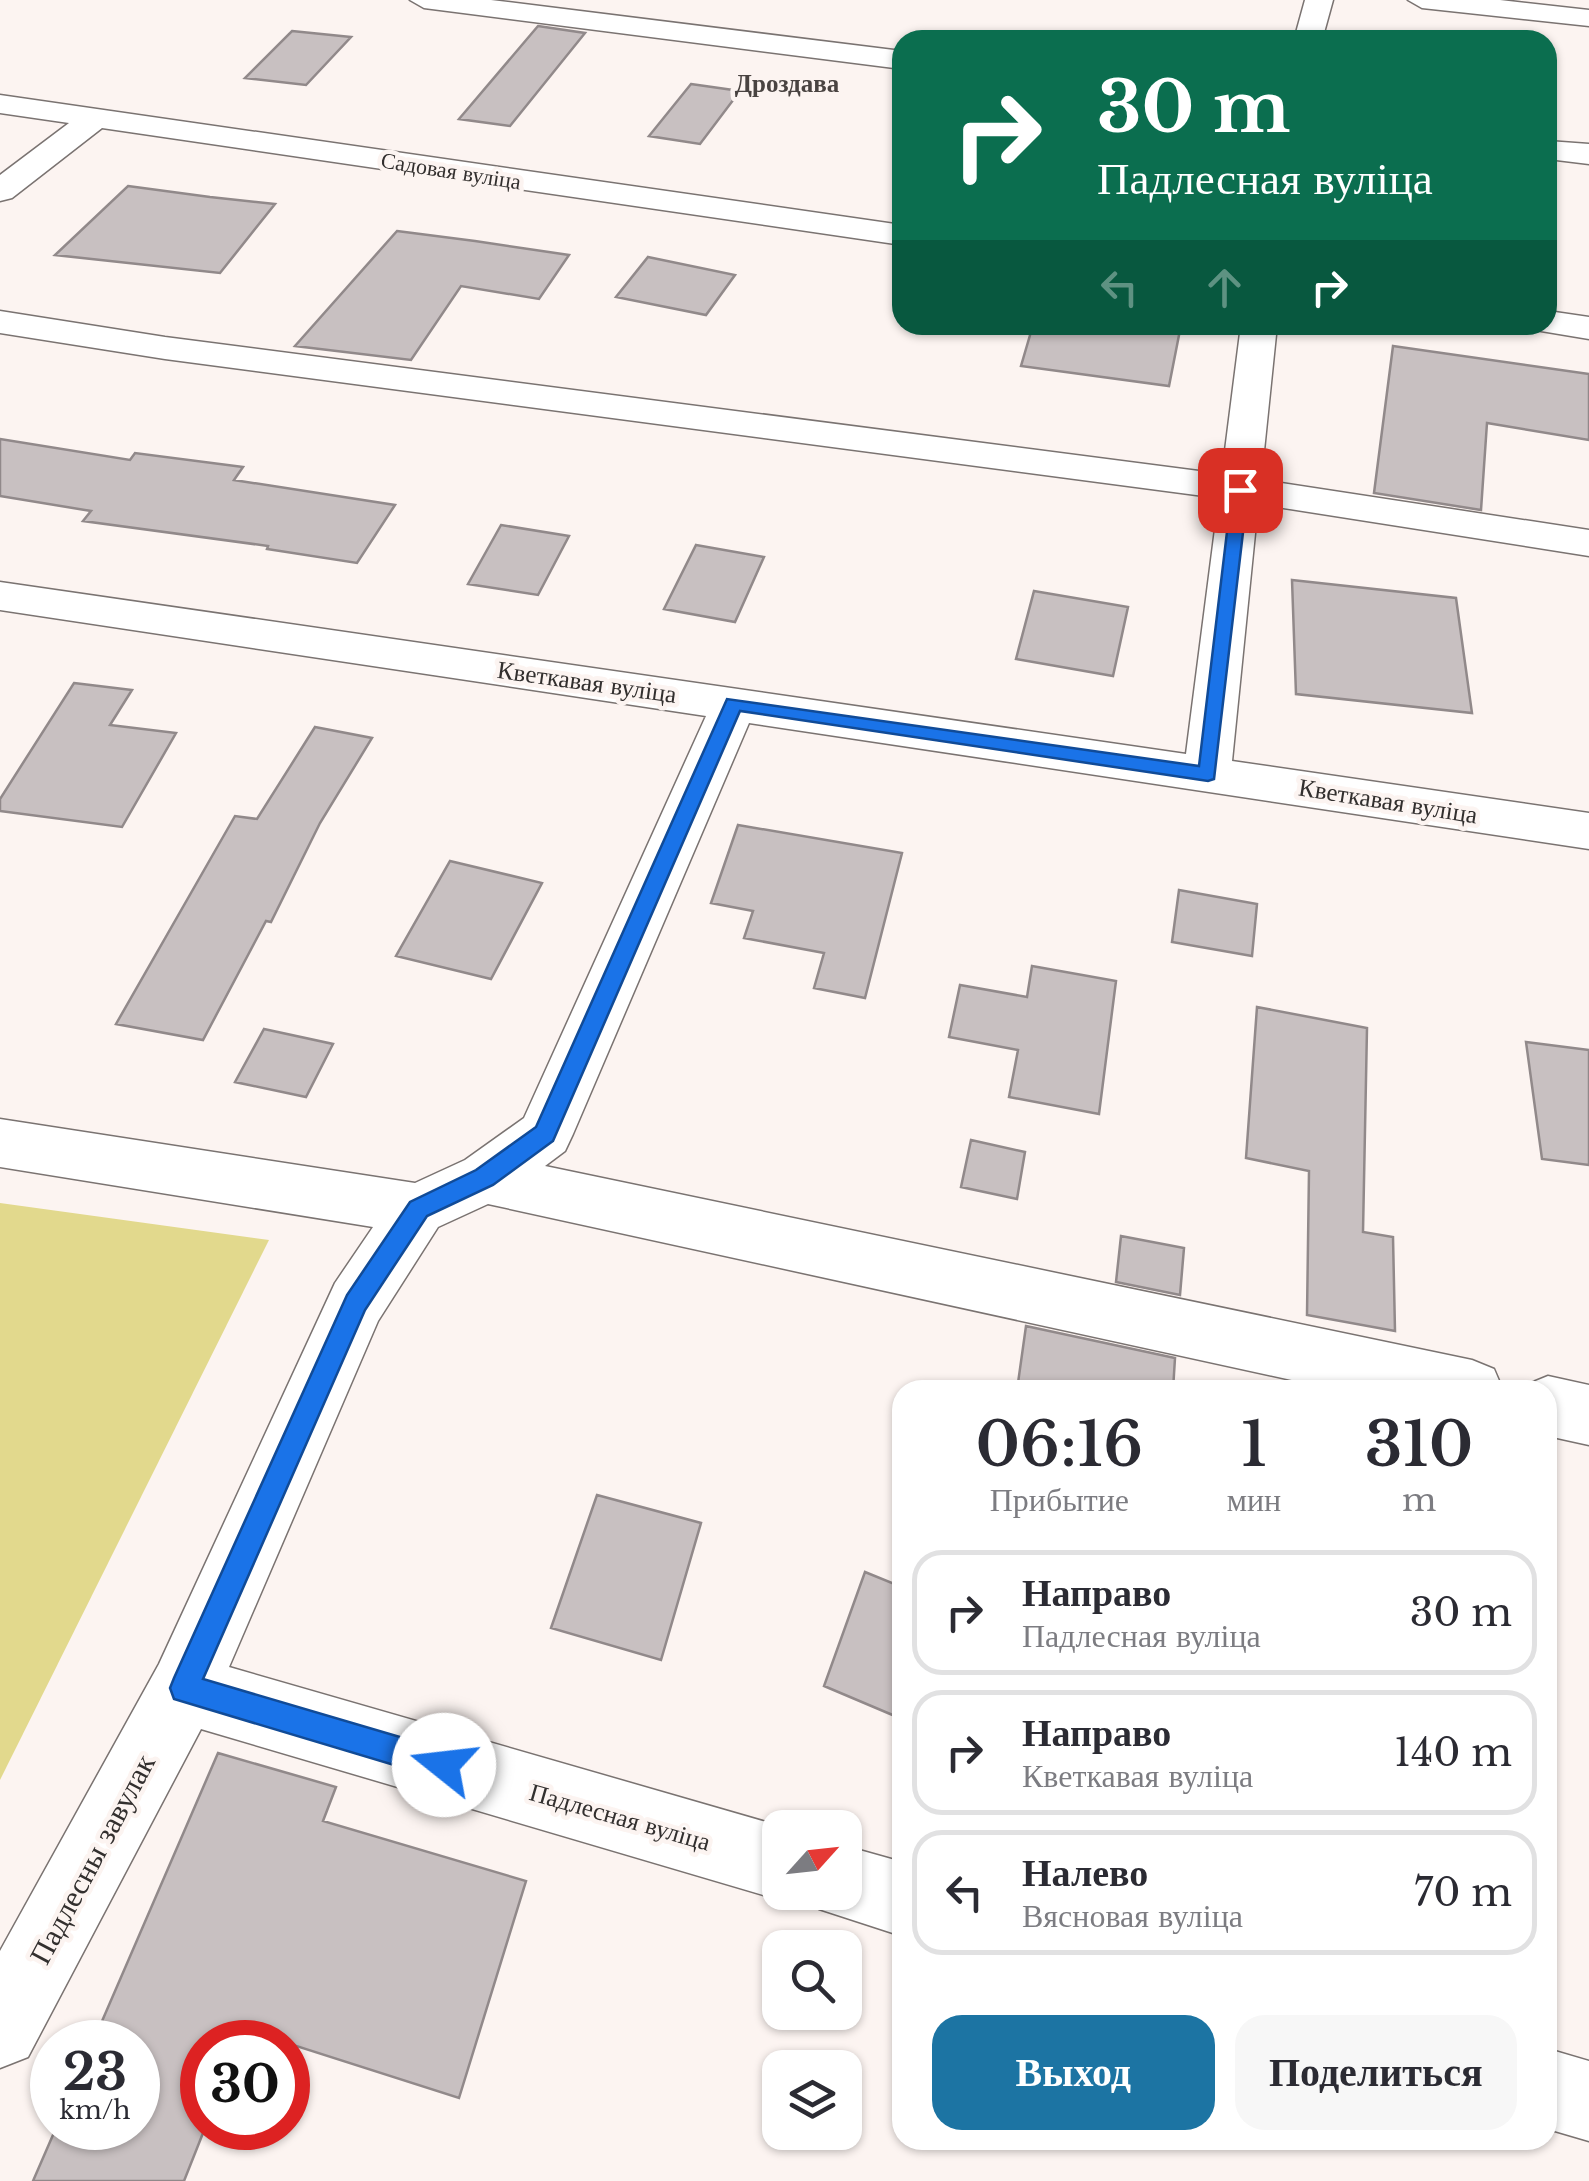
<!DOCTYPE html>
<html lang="ru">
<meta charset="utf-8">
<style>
:root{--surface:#fff;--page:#f7f7f7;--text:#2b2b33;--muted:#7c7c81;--line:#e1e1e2;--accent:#1c74a3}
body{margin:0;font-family:"Libre Baskerville",serif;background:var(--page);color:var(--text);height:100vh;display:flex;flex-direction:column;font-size:38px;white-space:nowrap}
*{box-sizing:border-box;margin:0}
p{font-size:32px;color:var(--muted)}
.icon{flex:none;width:55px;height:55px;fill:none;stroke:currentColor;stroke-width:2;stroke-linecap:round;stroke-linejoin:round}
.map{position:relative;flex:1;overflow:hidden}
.side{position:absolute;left:892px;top:1380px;width:665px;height:770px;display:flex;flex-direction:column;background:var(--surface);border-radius:30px;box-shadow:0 2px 8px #0004}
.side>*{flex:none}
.top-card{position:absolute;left:892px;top:30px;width:665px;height:305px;border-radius:30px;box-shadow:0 2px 8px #0004;background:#0b6e4f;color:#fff;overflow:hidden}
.needle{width:65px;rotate:63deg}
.controls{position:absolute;left:762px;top:1810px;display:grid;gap:20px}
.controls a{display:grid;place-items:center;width:100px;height:100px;border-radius:20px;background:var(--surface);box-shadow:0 2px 8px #0004;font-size:50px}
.speed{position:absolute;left:30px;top:2020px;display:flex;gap:20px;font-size:50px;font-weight:700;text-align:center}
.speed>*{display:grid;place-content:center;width:130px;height:130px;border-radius:50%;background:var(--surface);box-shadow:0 2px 8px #0004;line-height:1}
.speed small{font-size:25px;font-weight:400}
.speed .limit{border:15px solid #d22;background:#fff;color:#111}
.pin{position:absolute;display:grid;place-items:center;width:85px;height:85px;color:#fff;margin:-42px;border-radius:20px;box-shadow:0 5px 15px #0006}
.me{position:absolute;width:110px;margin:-55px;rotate:286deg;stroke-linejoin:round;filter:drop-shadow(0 0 8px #0008)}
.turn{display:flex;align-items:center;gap:35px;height:210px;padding:0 40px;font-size:45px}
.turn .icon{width:130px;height:130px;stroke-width:2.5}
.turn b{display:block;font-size:70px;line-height:85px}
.lanes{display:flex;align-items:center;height:95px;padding:0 40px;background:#0003;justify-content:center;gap:50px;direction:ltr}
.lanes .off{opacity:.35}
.eta{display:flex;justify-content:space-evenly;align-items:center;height:170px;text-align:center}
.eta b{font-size:60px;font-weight:600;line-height:70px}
.primary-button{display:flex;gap:20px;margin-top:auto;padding:20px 40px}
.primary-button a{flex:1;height:115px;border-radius:30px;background:var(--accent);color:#fff;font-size:40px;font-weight:600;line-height:115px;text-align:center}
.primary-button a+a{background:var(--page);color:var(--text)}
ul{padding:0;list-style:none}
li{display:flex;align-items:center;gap:30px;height:125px;margin:0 20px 15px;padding:0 20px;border:5px solid var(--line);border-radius:30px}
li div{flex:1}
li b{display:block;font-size:38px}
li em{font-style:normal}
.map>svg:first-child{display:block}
.green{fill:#e2d98d}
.building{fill:#c8c0c1;stroke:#91898a;stroke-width:2.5}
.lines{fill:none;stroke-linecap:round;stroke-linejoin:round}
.minor-casing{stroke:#7a7371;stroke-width:3}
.minor{fill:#fff;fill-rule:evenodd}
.route{fill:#1a73e8;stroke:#114b97;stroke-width:2.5}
.labels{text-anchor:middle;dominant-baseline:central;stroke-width:9;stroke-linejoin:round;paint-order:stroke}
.far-street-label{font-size:22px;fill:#322f2e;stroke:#fcf4f1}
.far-quarter-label{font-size:25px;font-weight:bold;fill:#494341;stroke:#fcf4f1}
.street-label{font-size:25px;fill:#322f2e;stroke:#fcf4f1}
.near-street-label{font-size:30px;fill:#322f2e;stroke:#fcf4f1}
</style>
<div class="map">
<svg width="1589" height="2181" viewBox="0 0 1589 2181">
<rect width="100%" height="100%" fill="#fcf4f1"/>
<path class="green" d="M0 1203 269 1240 0 1780Z"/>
<path class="building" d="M538 26 585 33 510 126 459 119Z
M292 31 351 37 306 85 245 78Z
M691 84 740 91 700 144 649 136Z
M128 186 210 197 275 204 220 273 55 255Z
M397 231 475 241 569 255 539 299 461 286 411 360 295 346Z
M648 257 735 275 706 315 616 297Z
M1033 325H1145L1180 330 1169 386 1021 366Z
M1393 346 1589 374V440L1487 423 1481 510 1374 493Z
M0 439 130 460 135 453 243 467 234 480 395 505 357 563 267 549 268 546 83 521 91 511 0 496Z
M501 525 569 536 538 595 468 584Z
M696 545 764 557 735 622 664 609Z
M1292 580 1456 598 1472 713 1296 694Z
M1034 591 1128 607 1113 676 1016 659Z
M74 683 132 690 110 725 176 733 122 827 0 811V799Z
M315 727 372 738 320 823 271 922 266 921 203 1040 116 1024 235 816 257 819Z
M738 825 902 853 865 998 814 988 824 953 744 938 753 911 711 903Z
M450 861 542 883 491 979 396 956Z
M1179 890 1257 904 1252 956 1172 942Z
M1032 966 1116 981 1099 1114 1009 1097 1018 1050 949 1037 960 985 1027 997Z
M1257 1007 1367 1028 1363 1232 1393 1237 1395 1331 1307 1315 1309 1171 1246 1158Z
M264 1029 333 1044 306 1097 235 1082Z
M1526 1042 1589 1050V1165L1542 1159Z
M971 1140 1025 1152 1017 1199 961 1187Z
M1121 1236 1184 1248 1180 1295 1116 1282Z
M1026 1326 1175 1358 1173 1390H1017Z
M597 1495 701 1523 661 1660 551 1628Z
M865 1572 902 1587V1719L824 1686Z
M218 1753 336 1787 323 1821 526 1881 459 2098 243 2029 237 2042H202L205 2128 184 2181H33L56 2128H138V2042H93Z"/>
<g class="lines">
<g class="minor-casing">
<path id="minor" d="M410 0H491L902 51V69L424 8Z
M1305 0H1333L1322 40H1294Z
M1408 0H1500L1589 10V26L1422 8Z
M0 95 902 225V245L102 128 12 198 0 201V175L69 123 0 113Z
M1548 141 1589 144V164L1548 159Z
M0 311 165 337 1222 474 1241 325H1277L1261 480 1589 530V556L1258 504 1232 761 1589 813V849L749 723 573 1134 565 1151 545 1166 1472 1360 1494 1369 1503 1390H1337L488 1204 438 1227 378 1321 229 1667 780 1826 784 1828H780V1892H798L780 1900 201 1729 28 2057 0 2068V1951L159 1664 335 1283 373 1227 0 1167V1119L415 1183 465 1160 524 1118 706 716 0 610V582L1186 754 1219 498 165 359 0 333Z
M1548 311 1589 317V339L1535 330 1532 325H1548Z
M1548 1376 1589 1385V1445L1548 1436V1390H1523L1526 1385Z
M845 1846 902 1862V1936L819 1909 812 1892H845Z
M1548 2049 1589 2061V2141L1548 2129Z"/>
</g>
<use href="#minor" class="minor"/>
</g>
<path class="route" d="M1240 484 1248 490 1214 779 1208 781 740 711 553 1141 493 1185 427 1216 365 1310 203 1679 444 1750 455 1754 459 1765 455 1775 444 1780 174 1699 170 1688 174 1678 347 1295 410 1202 476 1170 536 1127 727 699 1199 766 1232 490Z"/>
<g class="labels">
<g class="far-street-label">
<text transform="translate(451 171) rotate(9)">Садовая вуліца</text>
</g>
<g class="far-quarter-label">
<text x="787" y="83">Дроздава</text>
</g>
<g class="street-label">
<text transform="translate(587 682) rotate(8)">Кветкавая вуліца</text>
<text transform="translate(1388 801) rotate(9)">Кветкавая вуліца</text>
<text transform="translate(620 1817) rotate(16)">Падлесная вуліца</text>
</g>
<g class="near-street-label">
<text transform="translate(92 1859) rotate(-62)">Падлесны завулак</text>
</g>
</g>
</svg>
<div class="controls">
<a><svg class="needle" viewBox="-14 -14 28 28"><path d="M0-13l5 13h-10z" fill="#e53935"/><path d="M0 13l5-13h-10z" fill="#7c7c81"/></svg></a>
<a><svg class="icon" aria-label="search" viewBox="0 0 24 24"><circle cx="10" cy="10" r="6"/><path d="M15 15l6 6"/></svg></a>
<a><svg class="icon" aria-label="layers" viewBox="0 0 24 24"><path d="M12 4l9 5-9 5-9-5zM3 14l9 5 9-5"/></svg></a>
</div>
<div class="speed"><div>23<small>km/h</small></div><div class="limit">30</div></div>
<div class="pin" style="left:1240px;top:490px;background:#d93025"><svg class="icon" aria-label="arrive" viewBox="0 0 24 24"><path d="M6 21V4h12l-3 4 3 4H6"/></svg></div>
<svg class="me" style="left:444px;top:1765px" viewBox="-20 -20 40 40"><circle r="19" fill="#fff"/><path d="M0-13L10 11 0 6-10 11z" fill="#1a73e8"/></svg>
<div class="top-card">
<div class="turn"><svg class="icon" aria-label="right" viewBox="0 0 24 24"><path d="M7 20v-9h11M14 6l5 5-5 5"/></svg><div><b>30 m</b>Падлесная вуліца</div></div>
<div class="lanes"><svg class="icon off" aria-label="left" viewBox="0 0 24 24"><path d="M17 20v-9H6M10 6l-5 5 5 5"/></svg><svg class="icon off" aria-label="ahead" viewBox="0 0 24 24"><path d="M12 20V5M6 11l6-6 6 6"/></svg><svg class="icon" aria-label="right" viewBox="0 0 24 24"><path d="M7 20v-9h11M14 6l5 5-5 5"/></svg></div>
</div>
<section class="side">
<div class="eta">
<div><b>06:16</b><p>Прибытие</p></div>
<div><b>1</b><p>мин</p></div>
<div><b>310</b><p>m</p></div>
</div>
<ul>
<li><svg class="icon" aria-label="right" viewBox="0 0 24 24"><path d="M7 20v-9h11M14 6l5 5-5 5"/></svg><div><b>Направо</b><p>Падлесная вуліца</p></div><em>30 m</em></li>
<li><svg class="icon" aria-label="right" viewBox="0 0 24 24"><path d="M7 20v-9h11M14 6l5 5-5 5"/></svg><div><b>Направо</b><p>Кветкавая вуліца</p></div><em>140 m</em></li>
<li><svg class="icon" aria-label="left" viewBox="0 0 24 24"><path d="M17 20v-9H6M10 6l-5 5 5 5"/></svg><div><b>Налево</b><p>Вясновая вуліца</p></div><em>70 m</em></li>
</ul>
<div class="primary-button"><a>Выход</a><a>Поделиться</a></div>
</section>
</div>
